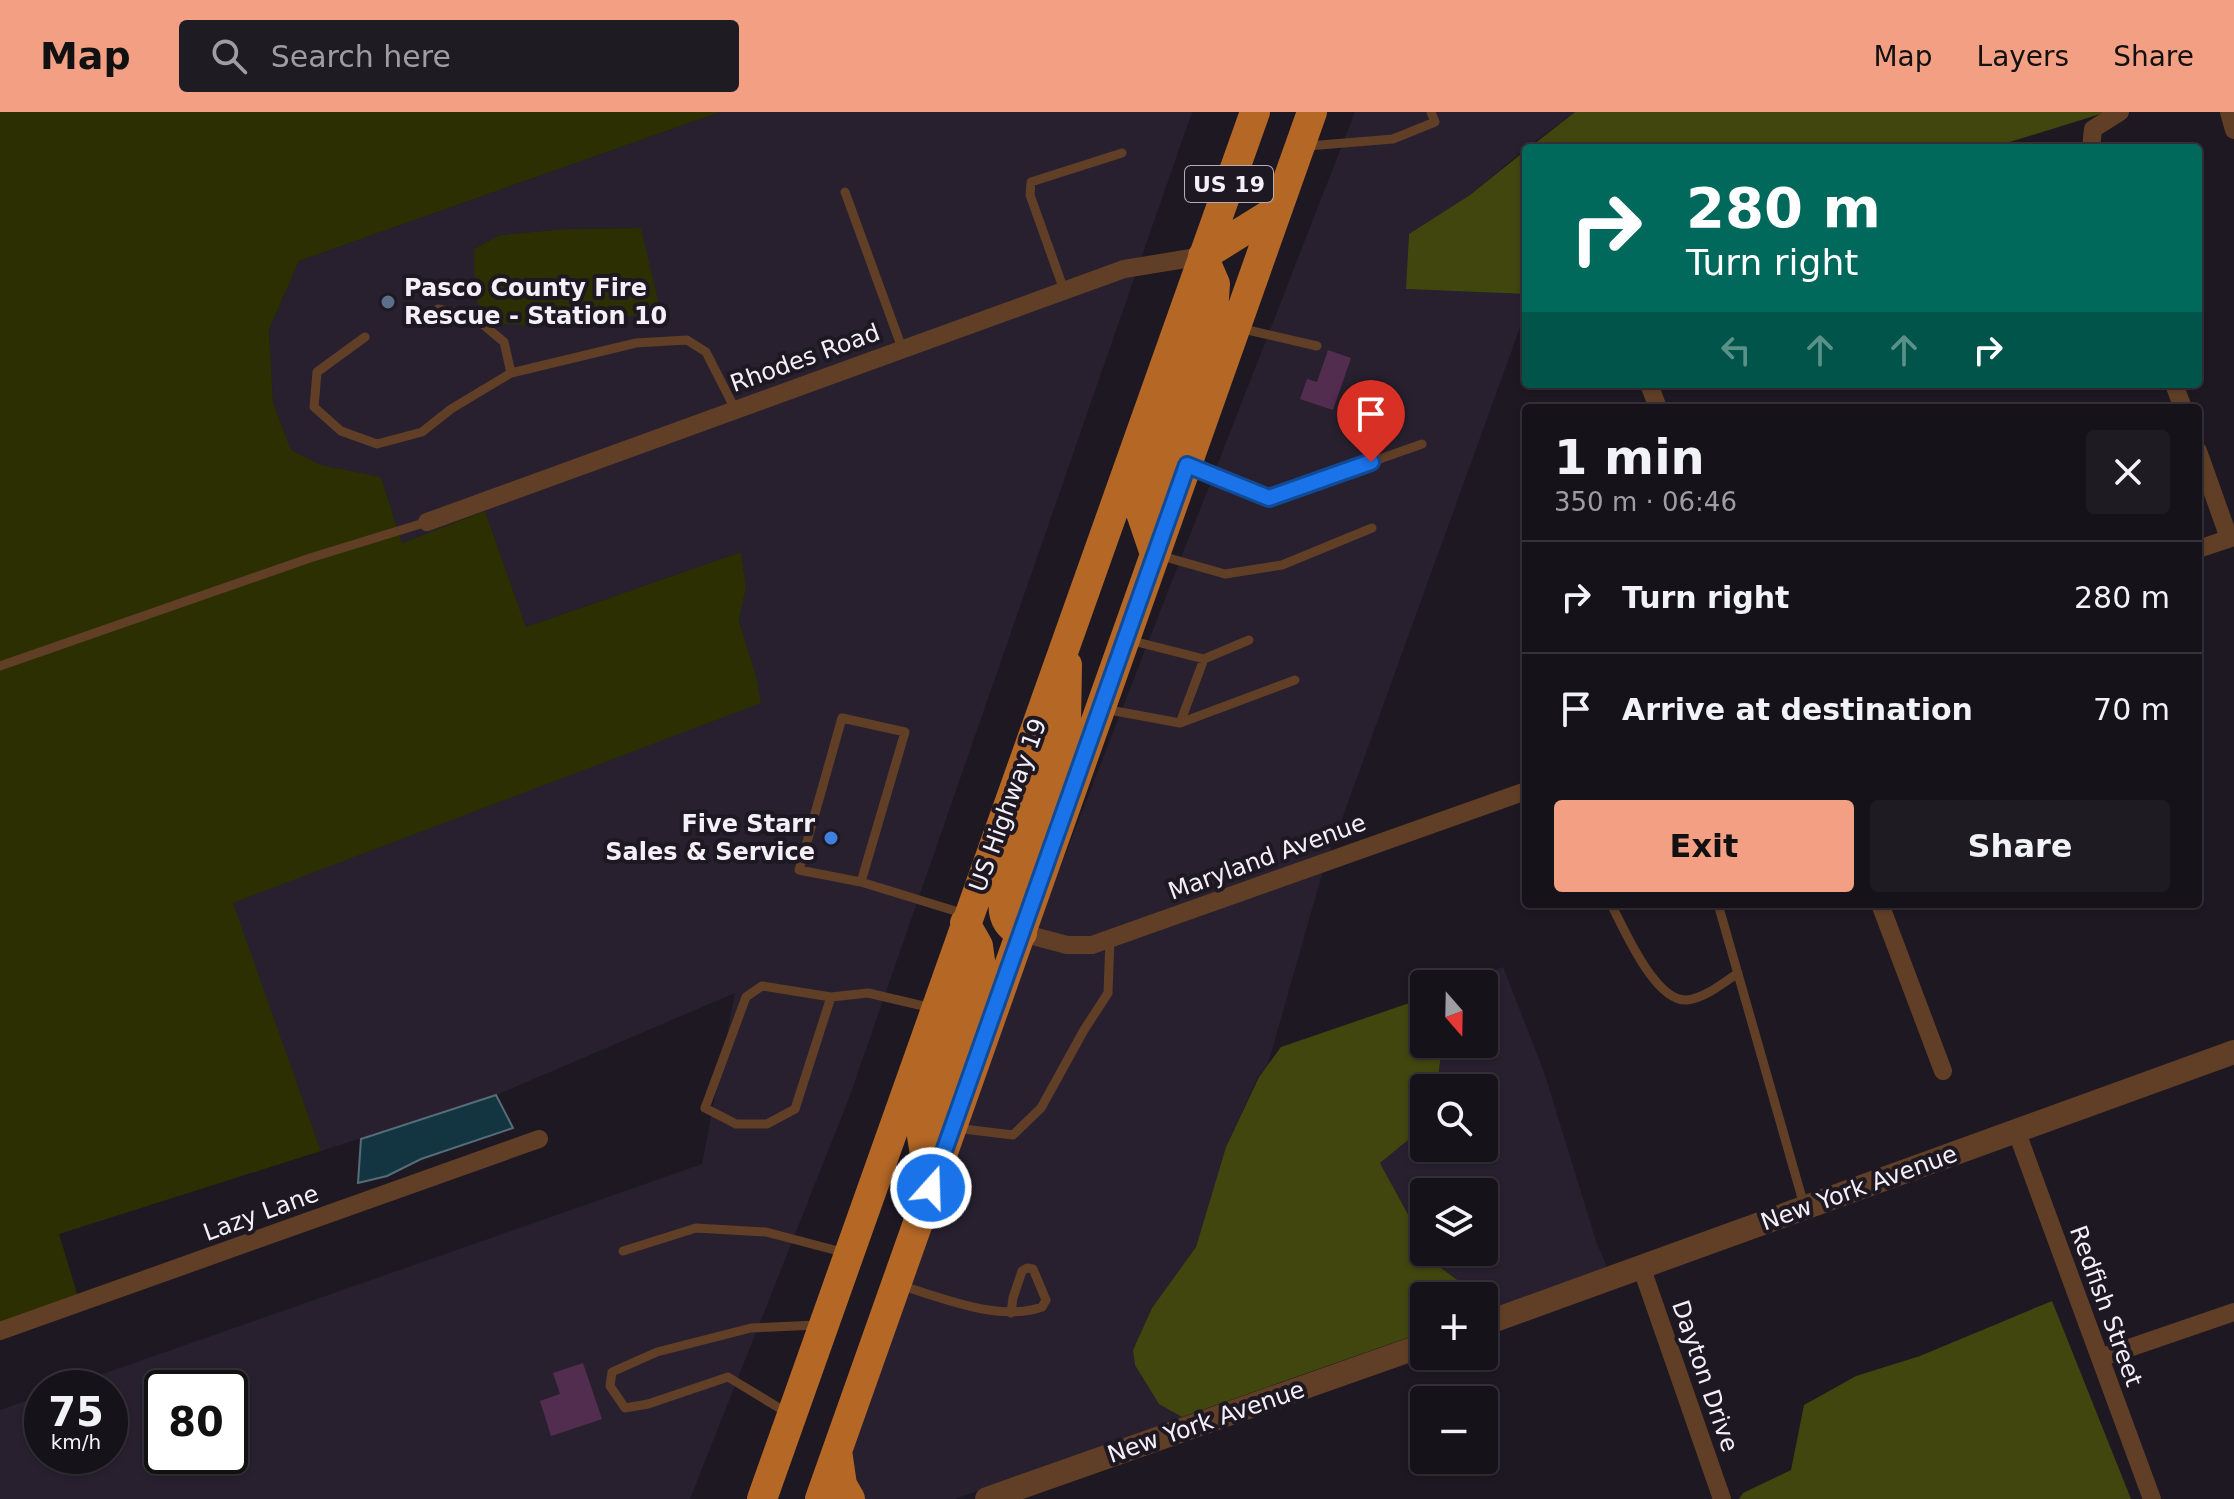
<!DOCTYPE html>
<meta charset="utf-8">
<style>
:root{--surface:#16121a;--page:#1f1b23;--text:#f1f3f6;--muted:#9e9ea2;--line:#353239;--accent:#f39f84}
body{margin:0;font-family:"DejaVu Sans",sans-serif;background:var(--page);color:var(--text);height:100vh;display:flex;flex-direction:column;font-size:30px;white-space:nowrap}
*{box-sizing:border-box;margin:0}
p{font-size:26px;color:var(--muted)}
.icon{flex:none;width:44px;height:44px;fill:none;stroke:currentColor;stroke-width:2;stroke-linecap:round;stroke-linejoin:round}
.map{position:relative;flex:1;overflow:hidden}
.side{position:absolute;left:1522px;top:292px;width:680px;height:504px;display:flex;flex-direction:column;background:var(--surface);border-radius:8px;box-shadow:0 2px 6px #0004,0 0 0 2px var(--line)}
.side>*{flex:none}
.banner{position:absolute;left:1522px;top:32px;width:680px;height:244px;border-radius:8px;box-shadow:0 2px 6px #0004,0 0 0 2px var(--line);background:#00695c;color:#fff;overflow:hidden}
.needle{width:52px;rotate:160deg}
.controls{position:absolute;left:1410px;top:858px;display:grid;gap:16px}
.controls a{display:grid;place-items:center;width:88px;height:88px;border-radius:8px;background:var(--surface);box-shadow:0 2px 6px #0004,0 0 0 2px var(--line);font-size:40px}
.speed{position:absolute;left:24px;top:1258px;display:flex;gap:16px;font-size:40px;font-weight:700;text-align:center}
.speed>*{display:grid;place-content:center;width:104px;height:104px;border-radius:50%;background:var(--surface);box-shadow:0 2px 6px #0004,0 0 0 2px var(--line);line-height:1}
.speed small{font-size:20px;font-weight:400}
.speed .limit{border:4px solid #111;border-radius:12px;background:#fff;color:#111}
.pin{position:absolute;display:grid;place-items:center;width:68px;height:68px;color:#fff;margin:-82px -34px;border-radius:50% 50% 50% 0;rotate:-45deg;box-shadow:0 0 8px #0007}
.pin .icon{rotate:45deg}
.me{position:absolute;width:88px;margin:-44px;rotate:20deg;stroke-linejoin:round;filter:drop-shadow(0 0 6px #0008)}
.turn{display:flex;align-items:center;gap:28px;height:168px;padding:0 32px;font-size:36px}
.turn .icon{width:104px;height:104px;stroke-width:2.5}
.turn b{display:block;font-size:56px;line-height:68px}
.lanes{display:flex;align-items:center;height:76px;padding:0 32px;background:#0003;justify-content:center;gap:40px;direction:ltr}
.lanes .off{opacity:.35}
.round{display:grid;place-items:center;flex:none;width:84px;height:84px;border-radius:8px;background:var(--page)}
.summary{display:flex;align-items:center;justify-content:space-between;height:136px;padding:0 32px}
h1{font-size:48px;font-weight:600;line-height:60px}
.action{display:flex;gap:16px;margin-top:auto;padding:16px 32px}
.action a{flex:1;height:92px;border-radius:8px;background:var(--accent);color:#111;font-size:32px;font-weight:600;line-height:92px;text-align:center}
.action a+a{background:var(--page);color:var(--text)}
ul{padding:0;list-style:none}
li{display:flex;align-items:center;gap:24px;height:112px;padding:0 32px;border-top:2px solid var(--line)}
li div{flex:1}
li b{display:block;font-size:30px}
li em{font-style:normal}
header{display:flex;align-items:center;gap:48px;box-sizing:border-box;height:112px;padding:0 40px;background:var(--accent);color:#111}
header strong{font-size:38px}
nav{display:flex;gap:44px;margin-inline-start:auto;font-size:28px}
.search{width:560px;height:72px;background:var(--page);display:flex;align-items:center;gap:20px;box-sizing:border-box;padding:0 28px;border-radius:8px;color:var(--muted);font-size:30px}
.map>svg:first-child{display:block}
.built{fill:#28202f;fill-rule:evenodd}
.green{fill:#2c2f02}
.forest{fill:#41450e}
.water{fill:#123541;stroke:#566d78;stroke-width:2}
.building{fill:#532d4f}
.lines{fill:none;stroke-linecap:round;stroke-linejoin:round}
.service{stroke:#613f26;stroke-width:9}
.minor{stroke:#613f26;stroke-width:18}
.tertiary{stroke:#613f26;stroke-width:24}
.trunk{stroke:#b56826;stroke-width:30}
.route-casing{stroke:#114b97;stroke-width:20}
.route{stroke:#1a73e8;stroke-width:14}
.service-dot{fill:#5c6f8a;stroke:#1e1822;stroke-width:3}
.shop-dot{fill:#3f7fe0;stroke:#1e1822;stroke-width:3}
.labels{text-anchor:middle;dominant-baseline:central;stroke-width:8;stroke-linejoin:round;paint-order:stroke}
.shield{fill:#1e1822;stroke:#b4afb7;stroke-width:2}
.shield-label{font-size:22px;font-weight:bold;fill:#f4f0f7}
.poi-label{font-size:24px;font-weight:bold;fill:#f4f0f7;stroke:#1e1822;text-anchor:start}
.street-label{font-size:24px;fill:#f4f0f7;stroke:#1e1822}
</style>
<header>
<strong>Map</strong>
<div class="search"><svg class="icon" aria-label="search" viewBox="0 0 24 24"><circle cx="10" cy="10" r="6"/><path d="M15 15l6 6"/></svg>Search here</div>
<nav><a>Map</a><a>Layers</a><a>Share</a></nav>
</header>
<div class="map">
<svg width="2234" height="1387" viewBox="0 0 2234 1387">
<rect width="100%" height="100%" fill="#1e1822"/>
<path class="built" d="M720 0H1192L849 986 690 1387H0V1298L42 1283V1344H110V1276H63L702 1052 735 881 496 983 321 1039 232 791 760 591 756 564 739 509 746 475 741 440 526 515 485 399 402 431 381 365 321 353 291 338 273 290 269 218 299 149ZM641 116 474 137 500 123 566 117ZM162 1276H230V1344H162Z
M1355 0H1575L1526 36 1470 83 1409 122 1407 177 1526 182V199L1322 762 1268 952 1258 965 1226 1035 1196 1135 1152 1196 1133 1238 1182 1305 1424 1222 955 1387H861L847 1341 1002 905Z
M1503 855 1544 960 1597 1132 1607 1154 1589 1164 1484 1201V1184H1474L1471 1178 1441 1156 1429 1140H1484V1080H1424V1132L1380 1051 1424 1015V1036H1484V976H1437L1441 941 1438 932H1484V872H1460Z"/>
<path class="green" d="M0 0H720L299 149 269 218 273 290 291 338 321 353 381 365 402 431 485 399 526 515 741 440 746 475 739 509 756 564 761 591 233 791 321 1039 59 1122 79 1188 0 1214Z
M641 116 660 197 605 210 535 214 485 210 475 182 474 137 500 123 566 117Z"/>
<path class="forest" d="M1575 0H2107L2000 33 2001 36H1529Z
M1526 38V182L1406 177 1409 122 1470 83Z
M1421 887 1424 896V932H1438L1441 941 1437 976H1424V1015L1380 1051 1424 1132V1140H1429L1441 1156 1471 1178 1474 1184H1424V1220L1182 1305 1159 1292 1135 1253 1133 1238 1152 1196 1196 1135 1226 1035 1259 965 1281 935Z
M2052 1189 2131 1387H1739L1743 1381 1791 1358 1804 1293 1856 1264 1920 1244Z"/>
<path class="water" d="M496 983 513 1016 421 1047 387 1064 358 1071 361 1027Z"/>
<path class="building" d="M1328 238 1351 246 1333 298 1300 287 1307 267 1317 270Z
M583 1251 602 1307 551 1324 540 1289 560 1282 553 1261Z"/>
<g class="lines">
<path class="service" d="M1308 34 1393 27 1435 10 1431 0
M845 80 902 236
M1064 178 1030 83 1031 70 1122 41
M1239 216 1317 234
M365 225 317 260 314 295 341 319 377 332 422 320 451 297 511 261 504 230 473 204 438 197
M511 261 636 231 687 228 706 240 735 297
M1190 355 1269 386 1422 332
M1158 443 1225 462 1282 453 1372 416
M1129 528 1204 547 1249 528
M0 554 310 446 427 410
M1104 597 1180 611 1295 568
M1180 611 1204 547
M861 770 799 758 842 606 905 620 861 770 965 802
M1611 792C1624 817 1655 890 1687 888 1705 886 1723 871 1738 861
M1718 792 1804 1093
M831 885 762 874 746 885 705 996 736 1012H767L795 997 831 885 868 881 932 896
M955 1016 1013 1023 1041 996 1084 918 1108 881 1110 827
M623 1139 696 1116 766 1120 846 1141
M900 1173C941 1186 1000 1210 1042 1195L1046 1188 1033 1157 1027 1156 1022 1159 1013 1186 1011 1201
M789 1302 728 1265 648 1292 625 1296 610 1274 612 1260 657 1240 751 1216 817 1213"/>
<path class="minor" d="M2229 0 2234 18
M2091 36 2093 17 2120 0
M1649 272 1658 296
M2174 272 2183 296
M2198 339 2229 426
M427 410 1124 157 1203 144
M2198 437 2234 425
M1880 792 1943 959
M1022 821 1067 833H1092L1526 679
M2016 1018 2152 1387
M1642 1157 1722 1387
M0 1219 539 1027
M2100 1246 2234 1200"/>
<path class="tertiary" d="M1484 1212 2234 940
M987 1387 1424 1233"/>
<path class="trunk" d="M1203 144 1277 98
M1155 442 1141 401 1191 266 1213 200 1215 172 1203 144
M1022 821C1006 814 1002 803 1004 787L1066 610 1067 553
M930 1074 922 1024 981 856 978 834 965 811
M837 1339 842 1373 850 1387
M762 1387 1255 0
M820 1387 1312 0"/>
</g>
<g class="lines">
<g class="route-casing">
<path id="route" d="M931 1076 1187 353 1269 386 1371 350"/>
</g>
<use href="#route" class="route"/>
</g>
<circle class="service-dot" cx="388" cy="190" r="8"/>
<circle class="shop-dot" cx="831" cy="726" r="8"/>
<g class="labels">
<rect class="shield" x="1185" y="54" width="88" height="36" rx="6"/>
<g class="shield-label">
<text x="1229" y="72">US 19</text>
</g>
<g class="poi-label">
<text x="404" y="176">Pasco County Fire<tspan x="404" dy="28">Rescue - Station 10</tspan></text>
<text x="815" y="712" text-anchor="end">Five Starr<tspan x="815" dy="28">Sales &amp; Service</tspan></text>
</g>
<g class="street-label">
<text transform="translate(805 246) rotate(-20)">Rhodes Road</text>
<text transform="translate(1008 693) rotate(-70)">US Highway 19</text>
<text transform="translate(1267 745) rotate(-20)">Maryland Avenue</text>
<text transform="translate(1859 1076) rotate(-20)">New York Avenue</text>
<text transform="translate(261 1101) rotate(-20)">Lazy Lane</text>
<text transform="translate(2106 1194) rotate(70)">Redfish Street</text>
<text transform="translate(1705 1264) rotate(71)">Dayton Drive</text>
<text transform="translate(1206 1310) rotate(-19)">New York Avenue</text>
</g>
</g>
</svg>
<div class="controls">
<a><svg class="needle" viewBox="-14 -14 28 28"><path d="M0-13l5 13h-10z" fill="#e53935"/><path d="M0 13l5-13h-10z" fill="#9e9ea2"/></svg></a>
<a><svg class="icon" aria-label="search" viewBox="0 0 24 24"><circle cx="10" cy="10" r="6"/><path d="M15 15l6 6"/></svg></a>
<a><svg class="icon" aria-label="layers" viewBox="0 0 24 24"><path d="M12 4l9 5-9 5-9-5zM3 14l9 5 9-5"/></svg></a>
<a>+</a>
<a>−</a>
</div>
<div class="speed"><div>75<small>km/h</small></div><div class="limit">80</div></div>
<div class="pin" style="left:1371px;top:350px;background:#d93025"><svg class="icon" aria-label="arrive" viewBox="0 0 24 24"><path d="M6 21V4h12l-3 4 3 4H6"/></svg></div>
<svg class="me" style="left:931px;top:1076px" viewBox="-20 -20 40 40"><circle r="17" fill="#1a73e8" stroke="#fff" stroke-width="3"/><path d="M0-11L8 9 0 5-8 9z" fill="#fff"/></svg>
<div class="banner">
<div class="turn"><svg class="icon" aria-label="right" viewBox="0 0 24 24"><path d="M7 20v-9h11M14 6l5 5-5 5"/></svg><div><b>280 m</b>Turn right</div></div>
<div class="lanes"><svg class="icon off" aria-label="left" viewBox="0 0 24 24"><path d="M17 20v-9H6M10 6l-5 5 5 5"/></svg><svg class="icon off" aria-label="ahead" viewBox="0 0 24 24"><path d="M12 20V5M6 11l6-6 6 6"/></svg><svg class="icon off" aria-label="ahead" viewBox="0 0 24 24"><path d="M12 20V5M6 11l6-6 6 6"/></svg><svg class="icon" aria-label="right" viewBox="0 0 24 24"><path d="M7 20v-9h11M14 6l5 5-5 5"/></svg></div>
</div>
<section class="side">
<div class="summary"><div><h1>1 min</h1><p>350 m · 06:46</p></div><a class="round"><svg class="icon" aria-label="close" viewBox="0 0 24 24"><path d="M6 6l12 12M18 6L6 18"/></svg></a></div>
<ul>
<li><svg class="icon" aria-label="right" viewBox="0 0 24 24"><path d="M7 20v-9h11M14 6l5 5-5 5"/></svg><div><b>Turn right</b></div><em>280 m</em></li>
<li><svg class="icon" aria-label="arrive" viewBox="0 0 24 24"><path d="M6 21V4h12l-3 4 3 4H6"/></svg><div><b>Arrive at destination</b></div><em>70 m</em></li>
</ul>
<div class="action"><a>Exit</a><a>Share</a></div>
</section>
</div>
